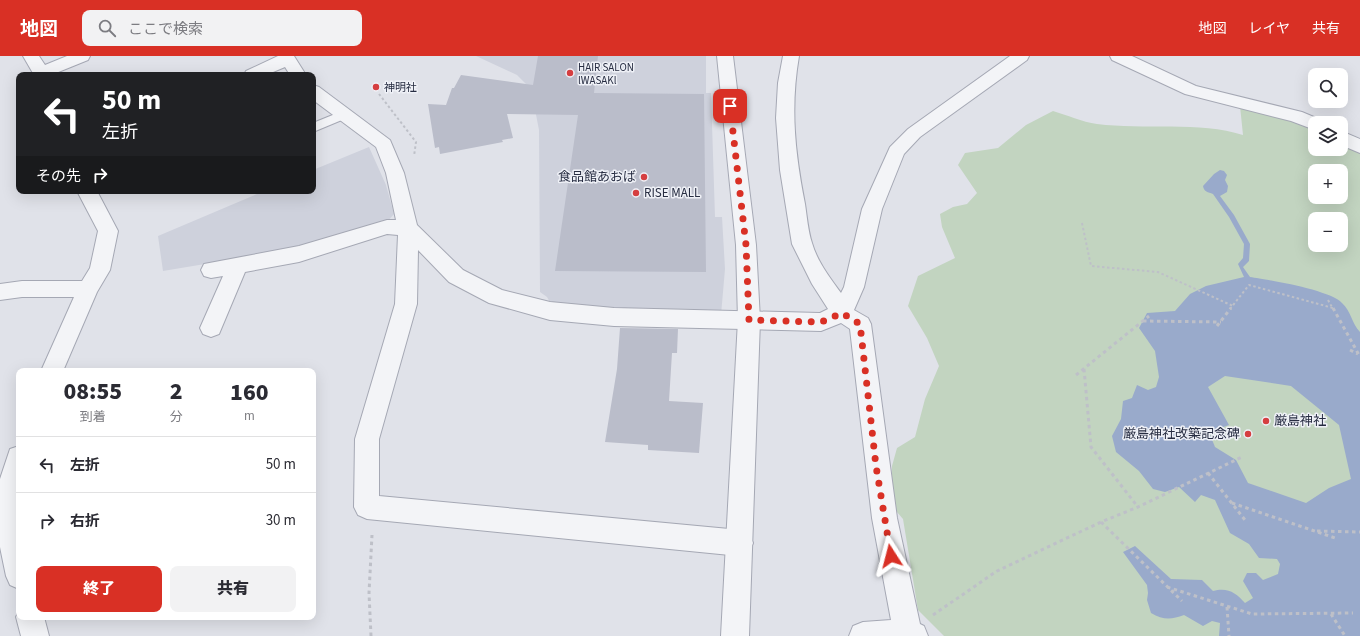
<!DOCTYPE html>
<html lang="ja">
<meta charset="utf-8">
<style>
:root{--surface:#fff;--page:#f2f2f3;--text:#2b2b33;--muted:#7c7c81;--line:#e1e1e2;--accent:#d93025}
body{margin:0;font-family:"Source Sans 3","Noto Sans JP",sans-serif;background:var(--page);color:var(--text);height:100vh;display:flex;flex-direction:column;font-size:15px;white-space:nowrap}
*{box-sizing:border-box;margin:0}
p{font-size:13px;color:var(--muted)}
.icon{flex:none;width:22px;height:22px;fill:none;stroke:currentColor;stroke-width:2;stroke-linecap:round;stroke-linejoin:round}
.map{position:relative;flex:1;overflow:hidden}
.side{position:absolute;left:16px;top:312px;width:300px;height:252px;display:flex;flex-direction:column;background:var(--surface);border-radius:8px;box-shadow:0 4px 16px #0002}
.side>*{flex:none}
.hud{position:absolute;left:16px;top:16px;width:300px;height:122px;border-radius:8px;box-shadow:0 4px 16px #0002;background:#202124;color:#fff;overflow:hidden}
.buttons{position:absolute;left:1308px;top:12px;display:grid;gap:8px}
.buttons a{display:grid;place-items:center;width:40px;height:40px;border-radius:8px;background:var(--surface);box-shadow:0 4px 16px #0002;font-size:20px}
.pin{position:absolute;display:grid;place-items:center;width:34px;height:34px;color:#fff;margin:-17px;border-radius:8px;box-shadow:0 2px 6px #0006}
.me{position:absolute;width:44px;margin:-22px;rotate:351deg;stroke-linejoin:round;filter:drop-shadow(0 0 3px #0008)}
.turn{display:flex;align-items:center;gap:14px;height:84px;padding:0 20px;font-size:18px}
.turn .icon{width:52px;height:52px;stroke-width:2.5}
.turn b{display:block;font-size:28px;line-height:34px}
.then{display:flex;align-items:center;height:38px;padding:0 20px;background:#0003;gap:8px;font-size:15px}
.eta{display:flex;justify-content:space-evenly;align-items:center;height:68px;text-align:center}
.eta b{font-size:24px;font-weight:800;line-height:28px}
.action{display:flex;gap:8px;margin-top:auto;padding:8px 20px}
.action a{flex:1;height:46px;border-radius:8px;background:var(--accent);color:#fff;font-size:16px;font-weight:800;line-height:46px;text-align:center}
.action a+a{background:var(--page);color:var(--text)}
ul{padding:0;list-style:none}
li{display:flex;align-items:center;gap:12px;height:56px;padding:0 20px;border-top:1px solid var(--line)}
li div{flex:1}
li b{display:block;font-size:15px}
li em{font-style:normal}
header{display:flex;align-items:center;gap:24px;box-sizing:border-box;height:56px;padding:0 20px;background:var(--accent);color:#fff}
header strong{font-size:19px}
nav{display:flex;gap:22px;margin-inline-start:auto;font-size:14px}
.search{width:280px;height:36px;background:var(--page);display:flex;align-items:center;gap:10px;box-sizing:border-box;padding:0 14px;border-radius:8px;color:var(--muted);font-size:15px}
.map>svg:first-child{display:block}
.built{fill:#ced1dc}
.green{fill:#c2d4c0;fill-rule:evenodd}
.water{fill:#99aacb;fill-rule:evenodd}
.building{fill:#babdca}
.lines{fill:none;stroke-linecap:round;stroke-linejoin:round}
.service-casing{stroke:#a5a8b4;stroke-width:2}
.minor-casing{stroke:#a5a8b4;stroke-width:2}
.tertiary-casing{stroke:#a5a8b4;stroke-width:2}
.path-far1{stroke:#bec0c8;stroke-width:2;stroke-dasharray:2.5 2.5;stroke-linecap:butt}
.path{stroke:#bec0c8;stroke-width:3;stroke-dasharray:3.5 3.5;stroke-linecap:butt}
.service{fill:#f3f4f7;fill-rule:evenodd}
.minor{fill:#f3f4f7;fill-rule:evenodd}
.tertiary{fill:#f3f4f7;fill-rule:evenodd}
.route{stroke:#d93025;stroke-width:7;stroke-dasharray:0 12.6}
.poi-dot{fill:#d53e40;stroke:#eff1f7;stroke-width:1.5}
.labels{text-anchor:middle;dominant-baseline:central;stroke-width:3;stroke-linejoin:round;paint-order:stroke}
.far-poi-label{font-size:11px;fill:#272d42;stroke:#eff1f7;text-anchor:start}
.poi-label{font-size:13px;fill:#272d42;stroke:#eff1f7;text-anchor:end}
</style>
<header>
<strong>地図</strong>
<div class="search"><svg class="icon" aria-label="search" viewBox="0 0 24 24"><circle cx="10" cy="10" r="6"/><path d="M15 15l6 6"/></svg>ここで検索</div>
<nav><a>地図</a><a>レイヤ</a><a>共有</a></nav>
</header>
<div class="map">
<svg width="1360" height="580" viewBox="0 0 1360 580">
<rect width="100%" height="100%" fill="#e0e2e9"/>
<path class="built" d="M476 0H706V37H711L715 161H722L725 213 721 259 552 250 547 241 540 236 539 74 531 33 517 19Z
M369 91 386 129 394 158 387 166 271 197 163 215 158 180 264 135H313V114Z"/>
<path class="green" d="M1240 50 1315 71V93H1341V83L1360 94V580H944L918 554 903 463 891 449 892 410 897 392 915 381 925 343 939 310 927 282 908 250 918 220 955 202 942 171 940 158 953 151 967 148 977 137 958 109 965 97 998 92 1026 69 1053 55C1067 59 1082 66 1097 68 1143 74 1200 65 1243 79ZM1315 115H1341V141H1315ZM1315 163H1341V189H1315Z"/>
<path class="water" d="M1220 114 1224 115 1227 119 1225 124 1228 130 1227 136 1220 140 1234 159 1250 188 1249 205 1243 211 1250 221C1269 224 1330 234 1342 247 1351 255 1352 268 1360 276V580H1219L1220 567 1212 565 1203 570 1184 559C1171 564 1163 564 1151 557L1147 544 1148 537 1147 529 1123 496 1135 490 1171 523 1202 524 1213 535C1228 531 1236 537 1245 547L1253 542 1243 525 1247 517H1256L1263 524 1278 518 1280 508 1277 503 1259 502 1249 488 1230 477 1215 444 1201 439 1195 446 1179 431 1165 436 1153 433 1139 415 1116 396 1112 380 1121 363 1123 345 1132 342 1137 329 1148 334 1156 331 1159 321 1155 295 1139 272 1147 257 1175 255 1190 238 1206 230 1244 221 1238 208 1243 202 1244 188 1229 161 1213 138C1208 136 1204 136 1203 130L1214 118ZM1225 320 1291 330 1339 369 1351 423 1329 432 1306 447 1248 427 1236 404 1215 391 1209 376 1229 369 1208 331Z"/>
<path class="building" d="M538 0H598L594 37 704 38 706 216 555 215 578 59 507 58 513 82 502 84 503 86 440 98 439 91 435 92 428 48 446 49 452 32H454L461 19 533 29Z
M620 272 678 273 677 297H672L669 345 703 347 699 397 648 394V389L605 386 617 313Z"/>
<g class="lines">
<g class="service-casing">
<path id="service" d="M345 54 349 55 351 58 349 61 313 76V67Z"/>
</g>
<g class="minor-casing">
<path id="minor" d="M23 0H39L45 9 67 0H90L88 4 51 19H34Z
M278 0H294L306 19H290L285 11 266 19H244L246 15Z
M783 0H799C790 52 795 97 805 148 807 161 808 175 812 187 817 205 830 222 841 237L844 231 862 153 890 91 908 73 1010 0H1029L1027 4 920 81 904 98 882 153 864 231 854 254 868 262 871 268 897 462 920 568 924 570 928 580H849L853 570 863 566 891 564 872 462 850 273 841 267 821 275 614 270 550 264 489 247 449 226 418 194 417 248 379 383V440L740 474 749 478 753 487 749 496 740 500 367 463 358 459 354 451 355 383 395 248 398 179 387 178 299 206 245 216 219 278 211 281 203 278 200 272 223 220 211 222 204 220 201 214 204 208 299 190 387 164H396L386 117 376 91 313 44V29L319 31 390 84 404 117 417 169 463 214 502 234 550 246 614 252 820 257 828 253 812 228 792 188 780 114 776 62 778 27Z
M1110 0H1132L1196 30 1302 56 1321 64 1323 67H1315V74L1291 65 1185 38 1112 4Z
M1341 75 1360 83V97L1341 89Z
M77 135H97L118 175 110 214 97 236 63 315H41L74 241H22L0 244V228L22 225H82L90 212 98 175Z
M19 390V533L10 529 6 520 0 491V423L10 393Z
M19 555V561H44L49 580H21L16 561Z"/>
</g>
<g class="tertiary-casing">
<path id="tertiary" d="M717 0H733L756 189 760 264 749 580H721L738 264 736 189Z"/>
</g>
<path class="path-far1" d="M379 38 416 86 414 100
M1082 167 1091 210 1158 216 1233 250
M1328 244 1333 253
M1230 253 1249 229 1333 252"/>
<path class="path" d="M1333 252 1359 299
M1143 265 1221 266
M1217 270 1231 252
M1350 294 1358 298
M1084 313 1091 391 1138 451
M1076 319 1149 260
M1208 417 1245 464
M1232 447 1338 483
M1101 466 1182 545
M1317 475 1360 476
M1167 531 1252 558 1353 557
M1227 551 1229 580
M1331 558 1345 580
M933 559 997 515 1101 466 1138 451 1242 401
M371 580 369 537 372 479"/>
<use href="#service" class="service"/>
<use href="#minor" class="minor"/>
<use href="#tertiary" class="tertiary"/>
</g>
<g class="lines">
<path class="route" d="M730 50 746 189 749 264 821 266 842 257 860 268 876 410 891 500"/>
</g>
<g class="poi-dot">
<circle cx="570" cy="17" r="4"/>
<circle cx="376" cy="31" r="4"/>
<circle cx="644" cy="121" r="4"/>
<circle cx="636" cy="137" r="4"/>
<circle cx="1266" cy="365" r="4"/>
<circle cx="1248" cy="378" r="4"/>
</g>
<g class="labels">
<g class="far-poi-label">
<text x="578" y="11">HAIR SALON<tspan x="578" dy="13">lWASAKl</tspan></text>
<text x="384" y="31">神明社</text>
</g>
<g class="poi-label">
<text x="636" y="121">食品館あおば</text>
<text x="644" y="137" text-anchor="start">RISE MALL</text>
<text x="1274" y="365" text-anchor="start">厳島神社</text>
<text x="1240" y="378">厳島神社改築記念碑</text>
</g>
</g>
</svg>
<div class="buttons">
<a><svg class="icon" aria-label="search" viewBox="0 0 24 24"><circle cx="10" cy="10" r="6"/><path d="M15 15l6 6"/></svg></a>
<a><svg class="icon" aria-label="layers" viewBox="0 0 24 24"><path d="M12 4l9 5-9 5-9-5zM3 14l9 5 9-5"/></svg></a>
<a>+</a>
<a>−</a>
</div>
<div class="pin" style="left:730px;top:50px;background:#d93025"><svg class="icon" aria-label="arrive" viewBox="0 0 24 24"><path d="M6 21V4h12l-3 4 3 4H6"/></svg></div>
<svg class="me" style="left:891px;top:500px" viewBox="-20 -20 40 40"><path d="M0-17L14 15 0 8-14 15z" fill="#d93025" stroke="#fff" stroke-width="4"/></svg>
<div class="hud">
<div class="turn"><svg class="icon" aria-label="left" viewBox="0 0 24 24"><path d="M17 20v-9H6M10 6l-5 5 5 5"/></svg><div><b>50 m</b>左折</div></div>
<div class="then">その先<svg class="icon" aria-label="right" viewBox="0 0 24 24"><path d="M7 20v-9h11M14 6l5 5-5 5"/></svg></div>
</div>
<section class="side">
<div class="eta">
<div><b>08:55</b><p>到着</p></div>
<div><b>2</b><p>分</p></div>
<div><b>160</b><p>m</p></div>
</div>
<ul>
<li><svg class="icon" aria-label="left" viewBox="0 0 24 24"><path d="M17 20v-9H6M10 6l-5 5 5 5"/></svg><div><b>左折</b></div><em>50 m</em></li>
<li><svg class="icon" aria-label="right" viewBox="0 0 24 24"><path d="M7 20v-9h11M14 6l5 5-5 5"/></svg><div><b>右折</b></div><em>30 m</em></li>
</ul>
<div class="action"><a>終了</a><a>共有</a></div>
</section>
</div>
